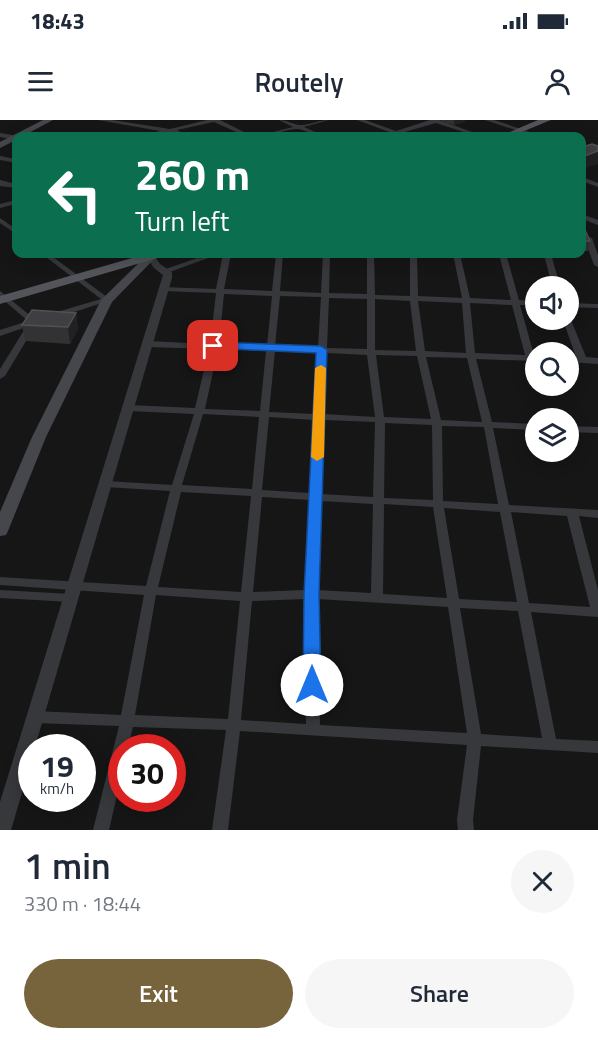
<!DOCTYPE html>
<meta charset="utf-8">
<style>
:root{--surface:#fff;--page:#f6f6f7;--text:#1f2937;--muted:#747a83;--accent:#77633c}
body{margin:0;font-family:"Titillium Web",sans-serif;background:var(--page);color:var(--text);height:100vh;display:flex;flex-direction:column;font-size:22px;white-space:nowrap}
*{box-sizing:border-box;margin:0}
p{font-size:20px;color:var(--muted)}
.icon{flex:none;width:33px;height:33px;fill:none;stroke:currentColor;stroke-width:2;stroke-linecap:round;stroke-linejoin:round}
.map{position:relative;height:710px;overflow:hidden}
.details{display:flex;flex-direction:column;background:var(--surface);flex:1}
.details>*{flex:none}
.guide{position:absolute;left:12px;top:12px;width:574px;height:126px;border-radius:12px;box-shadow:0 3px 15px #0003;background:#0b6e4f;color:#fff;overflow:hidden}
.tools{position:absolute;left:525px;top:156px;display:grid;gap:12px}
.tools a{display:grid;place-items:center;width:54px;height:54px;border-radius:50%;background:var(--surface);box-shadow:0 3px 15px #0003;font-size:30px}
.speed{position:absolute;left:18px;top:614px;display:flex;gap:12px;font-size:30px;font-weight:700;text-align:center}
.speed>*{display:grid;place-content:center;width:78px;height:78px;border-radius:50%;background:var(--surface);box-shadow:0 3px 15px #0003;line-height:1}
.speed small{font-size:15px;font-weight:400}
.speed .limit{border:9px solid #d22;background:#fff;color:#111}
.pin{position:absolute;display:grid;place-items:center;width:51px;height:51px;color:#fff;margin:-26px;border-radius:12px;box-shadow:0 3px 9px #0006}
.me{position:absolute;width:66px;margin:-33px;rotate:0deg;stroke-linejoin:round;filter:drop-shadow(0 0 4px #0008)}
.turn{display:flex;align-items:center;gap:21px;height:126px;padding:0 24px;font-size:27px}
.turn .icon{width:78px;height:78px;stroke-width:2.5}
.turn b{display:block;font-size:42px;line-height:51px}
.round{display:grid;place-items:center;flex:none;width:63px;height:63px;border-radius:32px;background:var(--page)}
.headline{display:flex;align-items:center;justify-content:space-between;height:102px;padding:0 24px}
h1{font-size:36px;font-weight:600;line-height:45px}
.cta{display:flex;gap:12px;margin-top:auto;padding:12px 24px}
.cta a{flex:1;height:69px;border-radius:36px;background:var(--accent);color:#fff;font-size:24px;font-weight:600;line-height:69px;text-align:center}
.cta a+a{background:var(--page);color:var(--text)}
.status{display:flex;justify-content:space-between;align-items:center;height:42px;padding:0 30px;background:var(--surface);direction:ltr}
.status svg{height:16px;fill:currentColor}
header{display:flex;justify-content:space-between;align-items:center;height:78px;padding:0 24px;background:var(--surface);font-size:27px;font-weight:600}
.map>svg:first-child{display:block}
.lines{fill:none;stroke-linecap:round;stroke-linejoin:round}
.minor{fill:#37383c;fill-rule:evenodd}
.tertiary{fill:#37383c;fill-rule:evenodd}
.secondary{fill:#45474c;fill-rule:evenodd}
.primary{fill:#53555b;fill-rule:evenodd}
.wall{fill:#323235}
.shaded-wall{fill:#212123}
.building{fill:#3f3f43;stroke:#4f5155;stroke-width:1.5}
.route{fill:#1a73e8;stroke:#114b97;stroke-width:1.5}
.slow{fill:#f59e0b}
</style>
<div class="status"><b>18:43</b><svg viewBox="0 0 49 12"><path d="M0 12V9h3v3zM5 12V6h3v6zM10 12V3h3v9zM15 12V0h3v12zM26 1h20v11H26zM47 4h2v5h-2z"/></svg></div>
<header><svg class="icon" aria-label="menu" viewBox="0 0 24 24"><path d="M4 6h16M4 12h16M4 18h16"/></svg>Routely<svg class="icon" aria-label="person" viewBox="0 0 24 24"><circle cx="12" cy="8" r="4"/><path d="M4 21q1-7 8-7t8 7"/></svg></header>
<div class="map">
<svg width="598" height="710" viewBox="0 0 598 710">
<rect width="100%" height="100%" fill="#161617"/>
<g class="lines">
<path class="minor" d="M98 0H112L170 9 207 0H220L252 16H245L214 2 177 10 188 16H181L170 12 142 16 143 15 160 11Z
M279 0C287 0 292 4 299 5 307 6 319 0 329 0L304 7 322 15 323 16C314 16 308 11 299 9 289 8 272 16 260 16L261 15 293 7Z
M357 0H365L396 11 430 0H439L483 16H476L436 3 401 13 407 16H400Z
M485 0H494L542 16H534Z
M0 36 16 39V43L0 40Z
M582 57 598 63V67L582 61Z
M16 80V84L0 88V84Z
M582 94 598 100V105L582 99Z
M0 98 16 109V114L0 103Z
M585 116 592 118 598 135V147L594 145 584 118Z
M42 134H49L111 180 56 198H50V194L101 179Z
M209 134H219L167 153H164L160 151Z
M223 134H231L224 169 272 171 276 134H283L280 171 321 173 323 134H330L329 173 367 174V134H374L375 175 410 176V134H417L418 176 462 178 453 134H460L470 178 511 180 499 134H506L519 180 536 181V185H520L534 235H536V241L476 239 492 302 536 304V310L493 308 509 385 598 390V398L579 396 598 470V497L531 492 556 619 598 621V633L481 626 473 700 474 710H458L457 700 467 625 240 611 228 710H212L226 610 133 607 128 627H122V654L109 710H93L119 606 35 603 30 601 28 597 30 593 35 591 121 595 144 475 0 465V457L146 466 170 371 106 367 101 364 106 361 172 365 194 294 129 291 124 288 129 285 195 288 209 229 148 227 144 224 148 221 210 224 216 173 162 171 158 169 162 167 216 169ZM224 174 272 176 267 226 219 224ZM280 176 321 177 318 227 275 226ZM329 178 367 179V229L327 228ZM375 179 410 181 416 231 375 230ZM418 181 462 183 466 233 425 231ZM470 183 512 185 525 235 475 233ZM218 229 266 231 260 291 205 289ZM275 231 318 233 315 294 269 292ZM327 233 367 235 375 297 324 294ZM376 235 417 236 431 299 384 297ZM426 237 467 238 482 302 441 300ZM203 294 259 297 252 369 182 365ZM269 297 314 300 310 373 262 370ZM324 300 375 302 373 377 321 374ZM385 303 432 305 433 380 384 378ZM442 306 484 307 498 384 443 381ZM181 372 251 376 241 472 158 467ZM262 377 310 380 305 470 253 472ZM321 381 373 384 371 473 317 470ZM384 384 433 387 447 478 383 474ZM444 388 500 392 517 482 459 479ZM511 392 567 396 590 487 529 483ZM156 475 240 481 228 599 135 595ZM305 479 306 604 241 600 252 481ZM317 479 448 487 467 613 320 605ZM460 488 518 491 542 618 481 614Z
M544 134H551L560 166H552Z
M0 171 38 202 34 205 35 206 5 256 0 259V249L26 207 0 216V210L28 201 0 177Z
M568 183 598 184V188L568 187Z
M568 198 571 200 586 237 598 238V244L568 242V236L576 237 563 200H568Z
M568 306 598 307V313L568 312Z
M0 470 71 474 75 475 77 478 75 481 71 482 0 478Z"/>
<path class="tertiary" d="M0 13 19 16H16V20L0 17Z
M0 60 16 64V68L0 66Z
M144 134H153L160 144 172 152V158L35 627H32V639L11 710H0V682L163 155 154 148Z"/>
<path class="secondary" d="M43 0H53L23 16H16V20L0 28V22Z
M148 134H155L157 136 112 182 46 317 8 411 6 415 0 416V392L32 317 101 180Z"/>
<path class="primary" d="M538 0H551L512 16H500Z
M146 134H163L161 137 0 184V176Z"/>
</g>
<path class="wall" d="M441 0H465L464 2 454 5 441 1Z
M582 110 590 121 588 131H582Z
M191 134H217L199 139Z
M76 193 78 209 70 224 25 221 22 205Z"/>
<path class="shaded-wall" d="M454 0H465L464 2 454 5Z
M598 31V44L582 49V37Z
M199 134H217L199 139Z
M76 193 78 209 70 224 68 207Z"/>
<path class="building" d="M592 24 598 26V31L582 37V27Z
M582 110H585L590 121H582Z
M32 190 76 193 68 207 22 205Z"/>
<path class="route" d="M213 222 321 226 327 230 319 474 321 565 318 569 312 571 306 569 303 565 304 474 316 233 209 228 208 226Z"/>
<path class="slow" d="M321 245 326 248 324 337 317 341 311 337 315 248Z"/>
</svg>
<div class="tools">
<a><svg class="icon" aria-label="sound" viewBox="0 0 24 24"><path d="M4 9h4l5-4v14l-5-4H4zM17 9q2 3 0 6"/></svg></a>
<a><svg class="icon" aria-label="search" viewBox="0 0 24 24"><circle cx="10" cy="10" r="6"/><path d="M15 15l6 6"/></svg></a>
<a><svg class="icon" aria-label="layers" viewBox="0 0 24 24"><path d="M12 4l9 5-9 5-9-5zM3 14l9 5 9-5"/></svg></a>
</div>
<div class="speed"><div>19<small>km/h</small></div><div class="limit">30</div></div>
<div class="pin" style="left:213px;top:226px;background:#d93025"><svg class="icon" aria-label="arrive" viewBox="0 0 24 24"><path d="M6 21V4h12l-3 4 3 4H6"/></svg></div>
<svg class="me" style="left:312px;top:565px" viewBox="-20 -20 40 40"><circle r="19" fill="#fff"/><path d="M0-13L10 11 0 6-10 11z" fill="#1a73e8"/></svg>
<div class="guide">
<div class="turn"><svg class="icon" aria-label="left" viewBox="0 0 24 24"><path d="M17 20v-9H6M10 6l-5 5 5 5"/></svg><div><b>260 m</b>Turn left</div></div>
</div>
</div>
<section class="details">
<div class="headline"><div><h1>1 min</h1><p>330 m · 18:44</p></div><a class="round"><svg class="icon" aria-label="close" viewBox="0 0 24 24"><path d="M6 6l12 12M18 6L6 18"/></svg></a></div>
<div class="cta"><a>Exit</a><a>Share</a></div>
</section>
